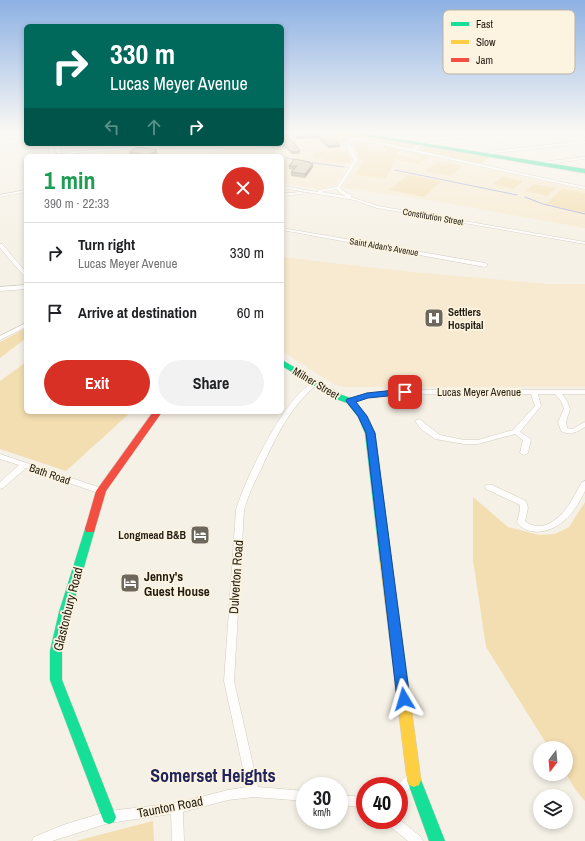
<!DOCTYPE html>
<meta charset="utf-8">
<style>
:root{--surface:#fff;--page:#f2f2f2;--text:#202124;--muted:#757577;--line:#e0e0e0;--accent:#d93025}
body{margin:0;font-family:"Archivo Narrow",sans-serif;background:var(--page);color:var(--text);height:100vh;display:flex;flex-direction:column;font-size:15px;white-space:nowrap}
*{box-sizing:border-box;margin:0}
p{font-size:13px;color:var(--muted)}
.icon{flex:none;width:22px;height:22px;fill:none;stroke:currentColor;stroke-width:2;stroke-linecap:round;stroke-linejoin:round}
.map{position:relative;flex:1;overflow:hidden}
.details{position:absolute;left:24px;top:154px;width:260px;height:260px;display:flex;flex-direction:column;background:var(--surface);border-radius:6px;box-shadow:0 2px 6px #0003}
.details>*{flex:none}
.hud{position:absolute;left:24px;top:24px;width:260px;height:122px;border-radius:6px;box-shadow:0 2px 6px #0003;background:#00695c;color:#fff;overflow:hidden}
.needle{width:26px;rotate:196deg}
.controls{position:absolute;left:533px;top:741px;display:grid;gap:8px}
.controls a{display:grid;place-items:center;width:40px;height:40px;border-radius:50%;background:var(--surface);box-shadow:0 2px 6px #0003;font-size:20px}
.speed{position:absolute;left:296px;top:777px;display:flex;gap:8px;font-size:20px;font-weight:700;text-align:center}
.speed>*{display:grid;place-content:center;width:52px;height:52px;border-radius:50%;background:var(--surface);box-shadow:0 2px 6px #0003;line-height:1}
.speed small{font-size:10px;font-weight:400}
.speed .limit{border:6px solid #d22;background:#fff;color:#111}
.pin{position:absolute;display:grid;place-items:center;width:34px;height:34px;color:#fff;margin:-17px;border-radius:8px;box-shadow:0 2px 6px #0006}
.me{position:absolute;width:44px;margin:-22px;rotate:353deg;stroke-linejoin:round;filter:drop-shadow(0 0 3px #0008)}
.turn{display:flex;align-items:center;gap:14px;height:84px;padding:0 20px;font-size:18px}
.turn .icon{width:52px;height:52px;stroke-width:2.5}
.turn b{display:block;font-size:28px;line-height:34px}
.lanes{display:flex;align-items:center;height:38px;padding:0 20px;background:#0003;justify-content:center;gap:20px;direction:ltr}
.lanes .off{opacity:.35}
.round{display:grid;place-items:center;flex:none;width:42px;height:42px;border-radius:21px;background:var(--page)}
.summary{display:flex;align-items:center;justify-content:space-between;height:68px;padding:0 20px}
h1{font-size:24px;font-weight:700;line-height:30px;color:#1e9e55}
.action{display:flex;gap:8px;margin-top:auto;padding:8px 20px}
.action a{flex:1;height:46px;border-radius:24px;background:var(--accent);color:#fff;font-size:16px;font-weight:700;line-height:46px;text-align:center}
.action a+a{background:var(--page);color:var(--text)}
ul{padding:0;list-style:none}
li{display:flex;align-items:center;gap:12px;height:60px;padding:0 20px;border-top:1px solid var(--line)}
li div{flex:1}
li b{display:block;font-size:15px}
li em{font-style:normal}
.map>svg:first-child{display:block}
.built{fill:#f7ead0}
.green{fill:#f3deb1}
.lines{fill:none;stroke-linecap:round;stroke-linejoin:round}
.stream{stroke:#a6addf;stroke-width:1}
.street-casing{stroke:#d1ccc1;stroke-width:1}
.fast-casing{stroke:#d1ccc1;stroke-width:1}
.slow-casing{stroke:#d1ccc1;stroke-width:1}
.jam-casing{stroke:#d1ccc1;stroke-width:1}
.street{fill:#fefdfb;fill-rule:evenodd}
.fast{fill:#16e098;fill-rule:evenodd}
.slow{fill:#ffcf43;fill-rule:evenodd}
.jam{fill:#f24e42;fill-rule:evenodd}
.wall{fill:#b5ad9b}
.shaded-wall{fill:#948d7e}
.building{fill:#d3c9b4;stroke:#948d7e}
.route{fill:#1a73e8;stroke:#114b97}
.labels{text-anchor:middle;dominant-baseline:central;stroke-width:3.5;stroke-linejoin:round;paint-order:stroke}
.far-street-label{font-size:9px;fill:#231d11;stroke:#fcf3e0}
.poi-label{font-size:11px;font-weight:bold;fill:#231d11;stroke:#fcf3e0;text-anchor:start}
.street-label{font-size:11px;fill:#231d11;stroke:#fcf3e0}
.near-poi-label{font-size:13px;font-weight:bold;fill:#231d11;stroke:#fcf3e0;text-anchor:start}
.near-street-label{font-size:13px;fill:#231d11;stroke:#fcf3e0}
.near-district-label{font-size:18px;font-weight:bold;fill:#20235c;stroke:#fcf3e0}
.key{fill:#fcf3e0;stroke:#bbb3a2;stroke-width:1}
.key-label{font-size:11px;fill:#231d11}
</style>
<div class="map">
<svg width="585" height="841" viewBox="0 0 585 841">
<rect width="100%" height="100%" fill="#f6f1e6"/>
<path class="built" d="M328 134H331L342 145 351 161 350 163 346 164 345 165 347 166 336 185 319 189 282 183V156H114L106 155 108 152 201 144H282V137Z
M356 140 585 190V228L434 201 343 188 359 160 351 143Z
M282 257 411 272 549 284H585V387H344L335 385 282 351Z"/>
<path class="green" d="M331 133 351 134 418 145 414 149H410C396 146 353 131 343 143L344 144 342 145Z
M365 143 370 152H386L383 145 399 149 397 154 417 160 423 157 402 150 429 156 418 164 396 159 386 178 355 175 364 160H359L354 144Z
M422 145 491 156 480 164 418 150Z
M237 147 270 151 281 156H206L214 151Z
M322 151H347L352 159 350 163H346L323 161 322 158 315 159 312 153Z
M439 161 463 166 450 176 425 171Z
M408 175 441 181 424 197 389 190Z
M502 177 523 181 514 189 493 184Z
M534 184 556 188 547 196 525 191Z
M562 189 585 193V213L546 204Z
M26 328V338L0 358V342Z
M26 362V412H131L66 471 0 449V381Z
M473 497 508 527 539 535 555 534 569 527 585 502V801L575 789 566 774V748H549L486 647 473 560Z
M153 820 154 841H76L153 821Z"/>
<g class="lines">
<path class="stream" d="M198 144 207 146
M286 158 296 160
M308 162 344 167
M395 170 517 195
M525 197 543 204 585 214"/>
<g class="street-casing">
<path id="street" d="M313 132H334L332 133 282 136V134Z
M538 132H552L550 133 427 145 425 144 427 143Z
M26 135V137L0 139V137Z
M350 138H360L412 149 422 142H423V144L416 150 585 187V189L360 140H352L350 145 358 160 340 188 345 192 352 195 351 197 378 206 585 242V244L377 208 354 200 282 188V186L318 192V190L337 187 354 160 346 145ZM337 189 341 194 347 196 321 192Z
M585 141V143L494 153 487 155 485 154 493 151Z
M48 144H52L55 155H57L55 144H59L61 154 78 151 164 144H181L179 145 78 153 63 156H51Z
M585 157V159L543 164 541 163 543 162Z
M26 190V192L0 197V195Z
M300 192H302V194L282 196V194Z
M282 228 485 263 488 265 485 267 282 230Z
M0 244H2L26 272V277L24 276 0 248Z
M26 285V289L0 291V287Z
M26 323V327L0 340V336Z
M316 381 319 383 318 384C291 405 276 437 262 467 255 481 248 495 244 510L234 681 258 787 305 791V801L254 797 228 800 183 812 184 841H172L171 814 109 823 52 841H32L34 837 63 825 109 811 177 803 228 790 247 787 224 681 236 510C244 481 287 391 316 381Z
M397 390H585V394H562L567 401 570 409 566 422 567 428 572 429 585 422V427C577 432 570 436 561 431L558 422 564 409 561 401 555 394H538L541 406 520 432 531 439 528 453 524 455 520 453 523 440 515 434 478 444H464L435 439 421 429 415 421 419 419 421 420 427 425 440 435 464 440H478L513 430 535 406 531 394H397L368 397 350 403 347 401 348 400 367 393Z
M0 454 104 489 105 491 104 493H98L26 468 3 488 0 489V482L19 465 0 459Z
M585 481C585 484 585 488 585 491 584 493 582 497 581 499 577 506 572 514 566 519 554 531 529 539 517 522L520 510V505L486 489 485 487 486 485H492L526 501 528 508 525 521C531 526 538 527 546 525 565 517 572 499 582 482Z
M413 772 417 773 419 777C415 784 406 793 399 796V786H396L409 773Z
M339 795 365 797V807L339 805Z
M399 819 421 837 423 841H408L387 824 385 820Z"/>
</g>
<g class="fast-casing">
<path id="fast" d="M343 132H354L585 169V173Z
M282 360 342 395 353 399 366 416 375 433 392 562 390 565 386 566 382 565 380 562 365 433 358 417 347 403 336 399 282 366Z
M90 525 94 526 95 529 71 612 62 651V680L116 817 114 822 109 824 104 822 102 817 50 680V651L59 612 85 529 86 526Z
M414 773 419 775 445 841H429L407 780 409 775Z"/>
</g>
<g class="slow-casing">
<path id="slow" d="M386 558 390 559 392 562 421 780 419 785 414 787 409 785 407 780 380 562 382 559Z"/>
</g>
<g class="jam-casing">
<path id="jam" d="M330 132H347C343 134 334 134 330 132Z
M153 412H162L106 491 94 532H86L85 529 96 491Z"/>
</g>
<use href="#street" class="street"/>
<use href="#fast" class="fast"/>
<use href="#slow" class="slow"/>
<use href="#jam" class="jam"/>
</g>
<path class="wall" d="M328 133 340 147 328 148 318 138 296 139V135Z
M262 144H282L300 151V153L292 154 284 147H264Z
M129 152 157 155 155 156H130Z
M310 164H313V167L305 178 291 176V172L294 170 289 169V166Z"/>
<path class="shaded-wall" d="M471 132H482V133L471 134Z
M318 135V138L296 139V137Z
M340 145V147L328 148V146Z
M157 150V155L155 156H148V155Z
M300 151V153L292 154V152Z
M313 164V167L305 178V174Z"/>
<path class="building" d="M328 133 340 145 328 146 318 135 296 137V135Z
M282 136H288L300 151 292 152 284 145H264L263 144H282Z
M138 147 157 150 148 155 129 152Z
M294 159 310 162V164H313L305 174 291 172 297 166H289Z"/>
<linearGradient id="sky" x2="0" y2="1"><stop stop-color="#8db1e4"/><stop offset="0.53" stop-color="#fbf9f4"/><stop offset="1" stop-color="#fbf9f4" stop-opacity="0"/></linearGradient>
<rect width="585" height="250" fill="url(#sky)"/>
<path class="route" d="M405 389 408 390 410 392 408 394 368 398 356 402 367 416 375 433 410 699 408 703 404 704 399 703 397 699 366 433 358 416 346 401 347 399 367 393Z"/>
<defs>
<g id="hospital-square" transform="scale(1)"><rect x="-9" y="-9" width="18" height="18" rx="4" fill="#6d675c" stroke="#fcf3e0"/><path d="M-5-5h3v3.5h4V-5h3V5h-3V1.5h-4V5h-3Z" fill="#fff"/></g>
<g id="hotel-square" transform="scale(1)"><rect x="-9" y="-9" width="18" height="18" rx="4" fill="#6d675c" stroke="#fcf3e0"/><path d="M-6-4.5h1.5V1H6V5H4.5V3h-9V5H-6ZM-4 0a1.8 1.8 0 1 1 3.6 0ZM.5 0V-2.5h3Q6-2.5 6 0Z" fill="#fff"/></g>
</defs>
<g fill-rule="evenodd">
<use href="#hospital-square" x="434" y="318"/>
<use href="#hotel-square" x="200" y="535"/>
<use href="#hotel-square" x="130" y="583"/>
</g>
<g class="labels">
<g class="far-street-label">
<text transform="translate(433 217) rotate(10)">Constitution Street</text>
<text transform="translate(384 247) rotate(10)">Saint Aidan's Avenue</text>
</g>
<g class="poi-label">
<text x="448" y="312">Settlers<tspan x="448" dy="13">Hospital</tspan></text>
<text x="186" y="535" text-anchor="end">Longmead B&amp;B</text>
</g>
<g class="street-label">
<text transform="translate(316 383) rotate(31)">Milner Street</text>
<text x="479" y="392">Lucas Meyer Avenue</text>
<text transform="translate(50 474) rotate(19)">Bath Road</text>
</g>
<g class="near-poi-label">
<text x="144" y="576">Jenny's<tspan x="144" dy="15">Guest House</tspan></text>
</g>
<g class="near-street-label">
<text transform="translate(236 577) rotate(-86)">Dulverton Road</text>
<text transform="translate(68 609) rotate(-76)">Glastonbury Road</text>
<text transform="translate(170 807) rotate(-11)">Taunton Road</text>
</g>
<g class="near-district-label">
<text x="213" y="775">Somerset Heights</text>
</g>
</g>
<rect x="443" y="10" width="132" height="64" rx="6" class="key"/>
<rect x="451" y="22" width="18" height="4" fill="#16e098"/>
<rect x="451" y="40" width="18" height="4" fill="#ffcf43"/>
<rect x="451" y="58" width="18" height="4" fill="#f24e42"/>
<g class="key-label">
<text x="476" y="28">Fast</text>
<text x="476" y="46">Slow</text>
<text x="476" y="64">Jam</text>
</g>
</svg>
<div class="controls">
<a><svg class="needle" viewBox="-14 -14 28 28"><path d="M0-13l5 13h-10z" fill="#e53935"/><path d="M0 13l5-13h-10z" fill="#757577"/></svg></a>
<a><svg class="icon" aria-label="layers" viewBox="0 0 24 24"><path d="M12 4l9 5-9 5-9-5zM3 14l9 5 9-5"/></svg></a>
</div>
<div class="speed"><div>30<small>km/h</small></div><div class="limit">40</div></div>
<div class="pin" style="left:405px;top:392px;background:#d93025"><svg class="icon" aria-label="arrive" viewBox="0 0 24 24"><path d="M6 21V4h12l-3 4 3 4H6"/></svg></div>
<svg class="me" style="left:404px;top:699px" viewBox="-20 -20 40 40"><path d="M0-17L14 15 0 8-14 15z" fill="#1a73e8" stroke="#fff" stroke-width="4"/></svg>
<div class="hud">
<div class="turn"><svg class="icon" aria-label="right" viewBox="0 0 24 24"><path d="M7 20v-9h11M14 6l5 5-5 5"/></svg><div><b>330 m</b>Lucas Meyer Avenue</div></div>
<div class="lanes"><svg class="icon off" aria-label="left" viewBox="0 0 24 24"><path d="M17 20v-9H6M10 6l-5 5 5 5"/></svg><svg class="icon off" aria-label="ahead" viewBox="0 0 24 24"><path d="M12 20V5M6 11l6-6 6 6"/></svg><svg class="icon" aria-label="right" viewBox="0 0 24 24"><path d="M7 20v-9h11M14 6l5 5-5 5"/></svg></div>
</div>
<section class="details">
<div class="summary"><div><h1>1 min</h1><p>390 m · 22:33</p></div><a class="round" style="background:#d93025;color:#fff"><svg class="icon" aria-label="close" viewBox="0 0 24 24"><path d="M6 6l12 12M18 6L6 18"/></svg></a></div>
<ul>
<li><svg class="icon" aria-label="right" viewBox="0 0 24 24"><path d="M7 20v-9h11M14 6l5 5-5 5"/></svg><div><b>Turn right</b><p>Lucas Meyer Avenue</p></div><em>330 m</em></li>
<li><svg class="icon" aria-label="arrive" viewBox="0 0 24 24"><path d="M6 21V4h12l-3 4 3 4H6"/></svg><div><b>Arrive at destination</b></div><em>60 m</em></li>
</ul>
<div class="action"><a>Exit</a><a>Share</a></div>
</section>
</div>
